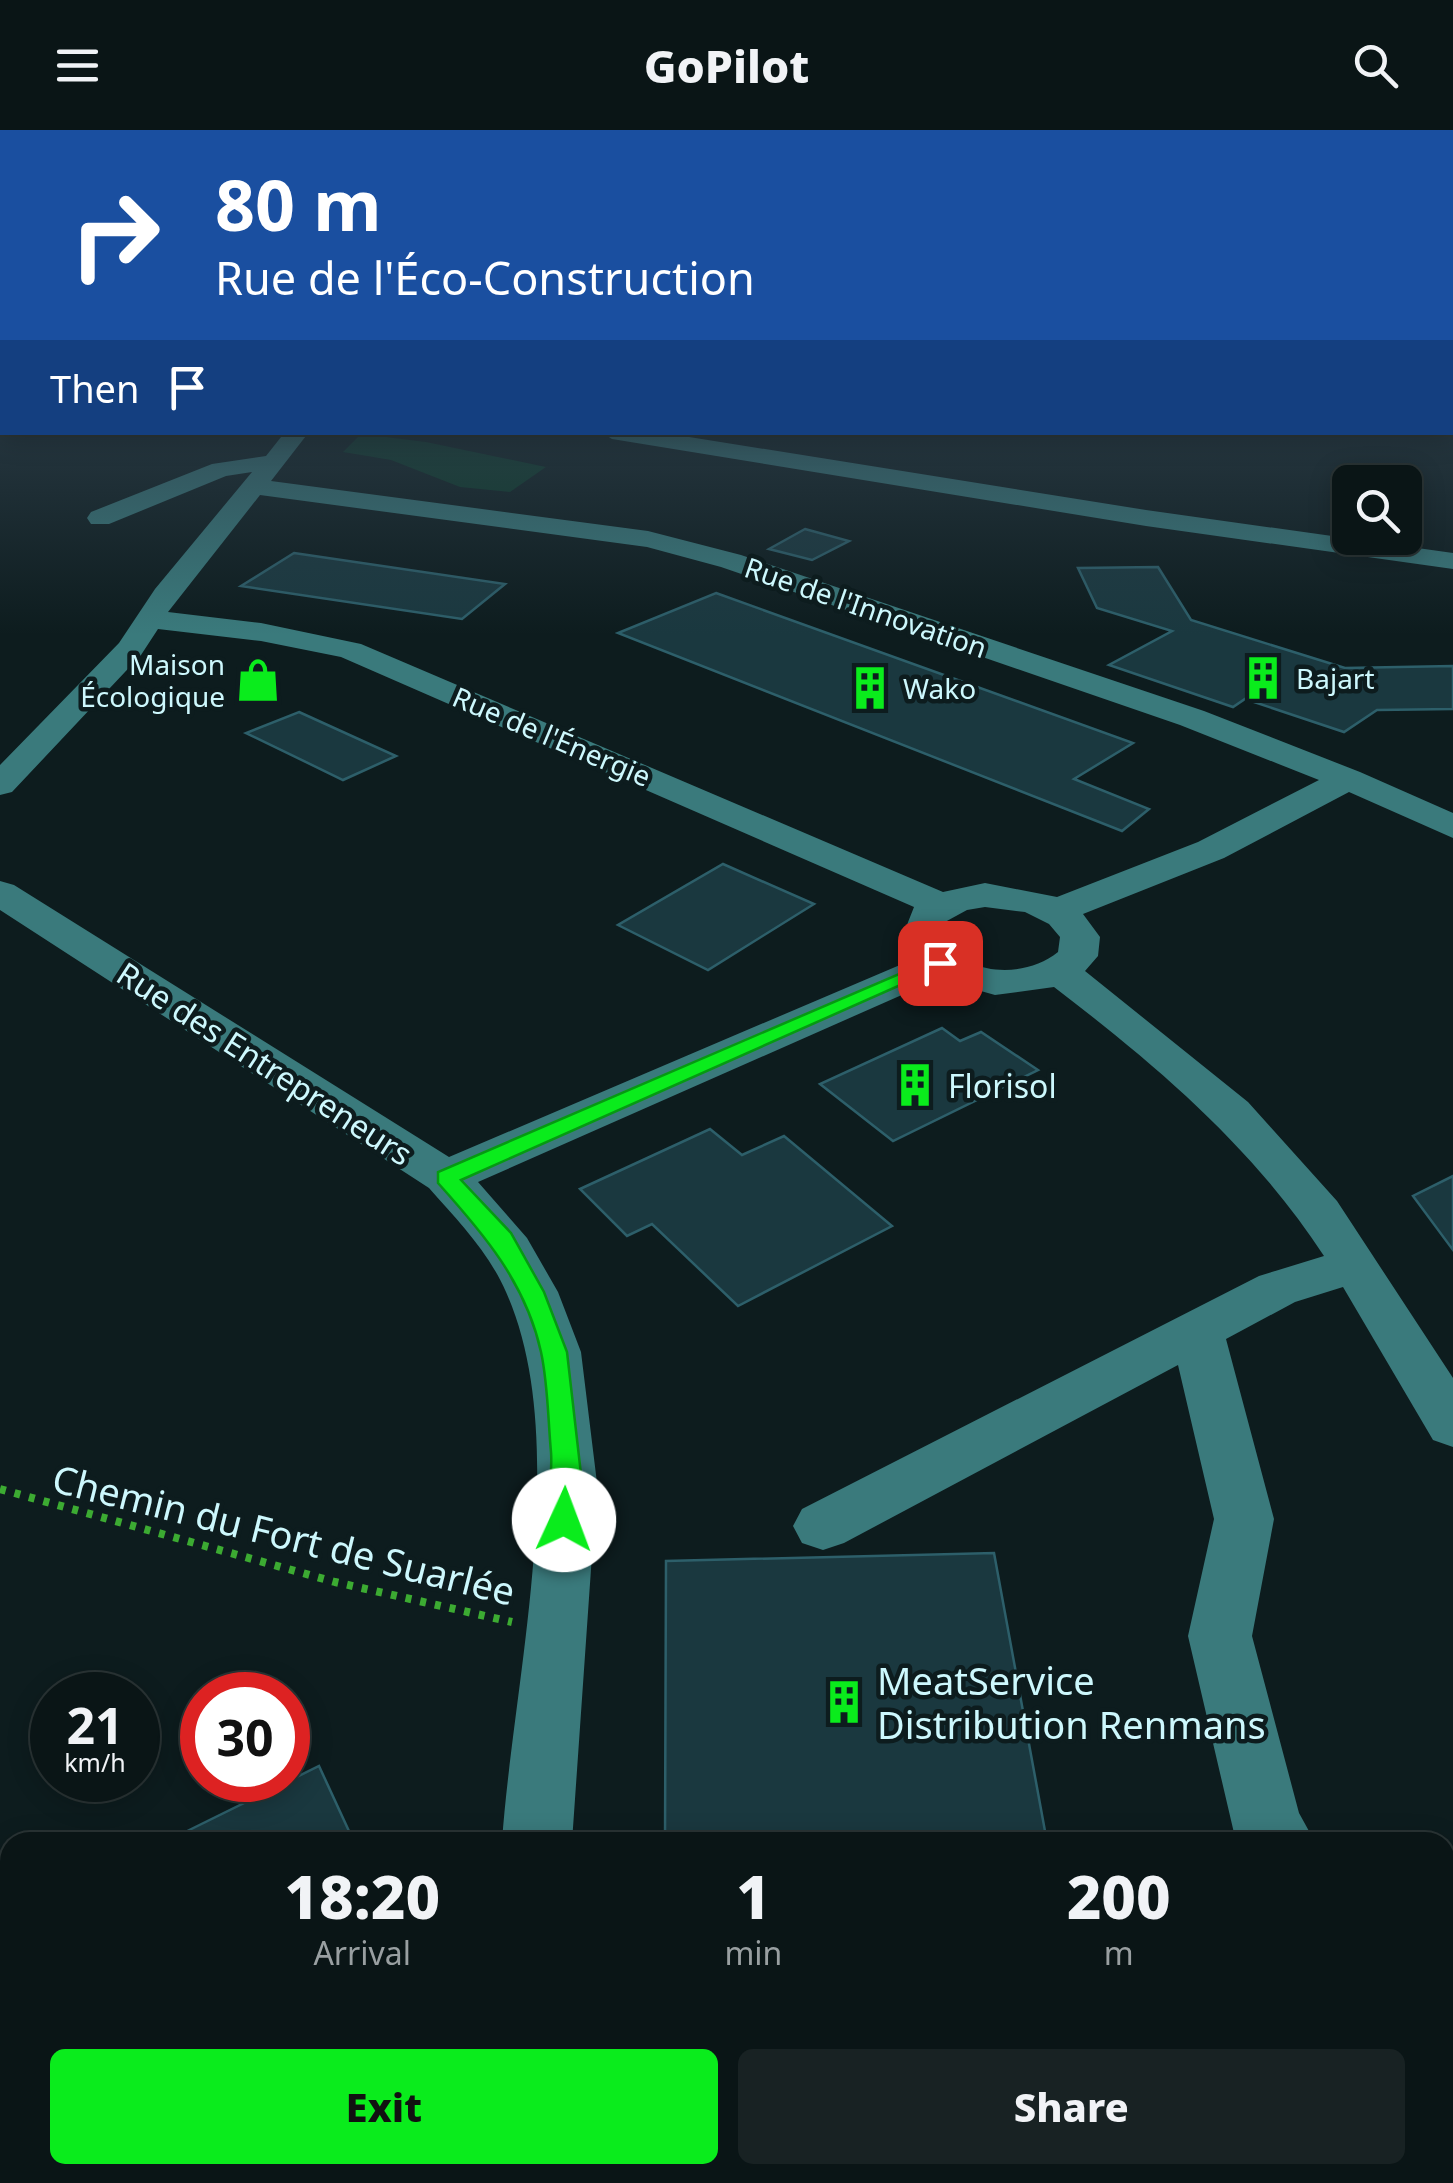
<!DOCTYPE html>
<meta charset="utf-8">
<style>
:root{--surface:#0a1516;--page:#182223;--text:#f1f3f6;--muted:#999fa1;--line:#2a3435;--accent:#0aec1c}
body{margin:0;font-family:"Noto Sans",sans-serif;background:var(--page);color:var(--text);height:100vh;display:flex;flex-direction:column;font-size:38px;white-space:nowrap}
*{box-sizing:border-box;margin:0}
p{font-size:32px;color:var(--muted)}
.icon{flex:none;width:55px;height:55px;fill:none;stroke:currentColor;stroke-width:2;stroke-linecap:round;stroke-linejoin:round}
.map{position:relative;flex:1;overflow:hidden}
.side{position:absolute;left:0px;top:1702px;width:1455px;height:352px;display:flex;flex-direction:column;background:var(--surface);border-radius:30px 30px 0 0;box-shadow:0 5px 25px #0003,0 0 0 2px var(--line)}
.side>*{flex:none}
.hud{position:absolute;left:0px;top:0px;width:1455px;height:305px;box-shadow:0 5px 25px #0003,0 0 0 2px var(--line);background:#1a4fa0;color:#fff;overflow:hidden}
.fabs{position:absolute;left:1332px;top:335px;display:grid;gap:20px}
.fabs a{display:grid;place-items:center;width:90px;height:90px;border-radius:15px;background:var(--surface);box-shadow:0 5px 25px #0003,0 0 0 2px var(--line);font-size:50px}
.speed{position:absolute;left:30px;top:1542px;display:flex;gap:20px;font-size:50px;font-weight:700;text-align:center}
.speed>*{display:grid;place-content:center;width:130px;height:130px;border-radius:50%;background:var(--surface);box-shadow:0 5px 25px #0003,0 0 0 2px var(--line);line-height:1}
.speed small{font-size:25px;font-weight:400}
.speed .limit{border:15px solid #d22;background:#fff;color:#111}
.pin{position:absolute;display:grid;place-items:center;width:85px;height:85px;color:#fff;margin:-42px;border-radius:20px;box-shadow:0 5px 15px #0006}
.me{position:absolute;width:110px;margin:-55px;rotate:2deg;stroke-linejoin:round;filter:drop-shadow(0 0 8px #0008)}
.turn{display:flex;align-items:center;gap:35px;height:210px;padding:0 50px;font-size:45px}
.turn .icon{width:130px;height:130px;stroke-width:2.5}
.turn b{display:block;font-size:70px;line-height:85px}
.then{display:flex;align-items:center;height:95px;padding:0 50px;background:#0003;gap:20px;font-size:38px}
.eta{display:flex;justify-content:space-evenly;align-items:center;height:170px;text-align:center}
.eta b{font-size:60px;font-weight:800;line-height:70px}
.button{display:flex;gap:20px;margin-top:auto;padding:20px 50px}
.button a{flex:1;height:115px;border-radius:15px;background:var(--accent);color:#111;font-size:40px;font-weight:800;line-height:115px;text-align:center}
.button a+a{background:var(--page);color:var(--text)}
header{display:flex;justify-content:space-between;align-items:center;height:130px;padding:0 50px;background:var(--surface);font-size:45px;font-weight:800}
.map>svg:first-child{display:block}
.water{fill:#0b3a28}
.building{fill:#1a383f;stroke:#2d5f6a;stroke-width:2.5}
.lines{fill:none;stroke-linecap:round;stroke-linejoin:round}
.path{stroke:#3cab32;stroke-width:8;stroke-dasharray:6 9;stroke-linecap:butt}
.minor{fill:#3a7a7c;fill-rule:evenodd}
.route{fill:#0aec1c;stroke:#069912;stroke-width:2.5}
.labels{text-anchor:middle;dominant-baseline:central;stroke-width:9;stroke-linejoin:round;paint-order:stroke}
.far-street-label{font-size:28px;fill:#cdf8fd;stroke:#0d1c1e}
.far-poi-label{font-size:28px;fill:#cdf8fd;stroke:#0d1c1e;text-anchor:start}
.street-label{font-size:32px;fill:#cdf8fd;stroke:#0d1c1e}
.poi-label{font-size:32px;fill:#cdf8fd;stroke:#0d1c1e;text-anchor:start}
.near-street-label{font-size:38px;fill:#cdf8fd;stroke:#0d1c1e}
.near-poi-label{font-size:38px;fill:#cdf8fd;stroke:#0d1c1e;text-anchor:start}
</style>
<header><svg class="icon" aria-label="menu" viewBox="0 0 24 24"><path d="M4 6h16M4 12h16M4 18h16"/></svg>GoPilot<svg class="icon" aria-label="search" viewBox="0 0 24 24"><circle cx="10" cy="10" r="6"/><path d="M15 15l6 6"/></svg></header>
<div class="map">
<svg width="1453" height="2053" viewBox="0 0 1453 2053">
<rect width="100%" height="100%" fill="#0d1c1e"/>
<path class="water" d="M361 304 426 312 546 337 510 362 460 357 391 330 343 322Z"/>
<path class="building" d="M805 399 849 411 812 430 769 419Z
M294 423 505 454 462 489 241 456Z
M1158 437 1191 490 1345 538 1453 536V579L1377 580 1344 602 1245 569 1233 577 1109 535 1172 501 1097 478 1078 438Z
M716 463 1133 613 1074 649 1149 679 1122 701 618 503Z
M299 582 396 626 343 650 246 603Z
M723 734 814 774 708 840 618 795Z
M942 898 960 911 981 902 1038 940 893 1011 820 954Z
M710 999 742 1025 784 1006 892 1096 738 1176 652 1094 627 1106 580 1059Z
M1453 1046V1120L1413 1066Z
M994 1423 1047 1712H665L666 1431Z
M319 1636 354 1712H165Z"/>
<g class="lines">
<path class="path" d="M0 1359 335 1452 512 1492"/>
<path class="minor" d="M285 302H309L271 351 648 401 741 425 1204 581 1360 642 1453 683V708L1349 662 1224 728 1083 784 1100 807 1098 826 1085 841 1248 972 1337 1071 1453 1248V1317L1433 1310 1343 1157 1295 1172 1226 1209 1274 1389 1252 1506 1299 1683 1315 1712H1238L1234 1703 1188 1506 1214 1389 1178 1235 844 1413 823 1420 802 1413 793 1396 802 1379 1259 1146 1324 1126C1253 1017 1156 935 1054 857L995 865 938 849 478 1052 527 1108 558 1162 581 1222 597 1353 572 1712H502C513 1550 573 1312 506 1162 488 1121 458 1091 429 1058L0 780V751L14 755 449 1027 914 829 901 810 914 777 341 527 261 511 158 499 141 525 12 662 0 665V635L119 513 155 459 252 342 226 346 109 394H91L87 388 91 382 212 334 266 326ZM260 365 647 417 721 437 1180 595 1319 650 1198 712 1057 767 985 753 943 762 361 514 261 493 168 482ZM985 777 1025 782 1049 794 1060 807 1058 822C1024 849 968 846 941 810L945 792 967 780Z
M601 302H658L1146 380 1453 423V439L1146 396 612 309Z
M1445 1754 1453 1756V1828L1445 1826Z
M470 2045H552L551 2053H469Z"/>
</g>
<linearGradient id="sky" x2="0" y2="1"><stop stop-color="#070f10"/><stop offset="0.43" stop-color="#2f404c"/><stop offset="1" stop-color="#2f404c" stop-opacity="0"/></linearGradient>
<rect width="1453" height="505" fill="url(#sky)"/>
<path class="route" d="M934 829 950 833 461 1050 511 1103 544 1162 567 1222 582 1353 574 1398H554C545 1380 553 1344 551 1322 548 1290 548 1254 541 1222 526 1153 483 1103 438 1053V1042Z"/>
<defs>
<g id="building-bare" transform="scale(3.45)"><path d="M-4-6H4V6H1V3H-1V6H-4ZM-2.5-4.3h1.7v1.8h-1.7ZM.8-4.3h1.7v1.8H.8ZM-2.5-1h1.7V.8h-1.7ZM.8-1h1.7V.8H.8Z" fill="#0aec1c" stroke="#0d1c1e" stroke-width="2.5" paint-order="stroke"/></g>
<g id="shop-bare" transform="scale(3.45)"><path d="M-5-2.5h2.3a2.7 3.5 0 0 1 5.4 0H5L5.5 6h-11ZM-1.5-2.5h3a1.5 2.3 0 0 0-3 0Z" fill="#0aec1c" stroke="#0d1c1e" stroke-width="2.5" paint-order="stroke"/></g>
</defs>
<g fill-rule="evenodd">
<use href="#building-bare" x="1263" y="548"/>
<use href="#shop-bare" x="258" y="550"/>
<use href="#building-bare" x="870" y="558"/>
<use href="#building-bare" x="915" y="955"/>
<use href="#building-bare" x="844" y="1572"/>
</g>
<g class="labels">
<g class="far-street-label">
<text transform="translate(866 477) rotate(19)">Rue de l'Innovation</text>
<text transform="translate(552 606) rotate(23)">Rue de l'Énergie</text>
</g>
<g class="far-poi-label">
<text x="225" y="534" text-anchor="end">Maison<tspan x="225" dy="32">Écologique</tspan></text>
<text x="1296" y="548">Bajart</text>
<text x="903" y="558">Wako</text>
</g>
<g class="street-label">
<text transform="translate(265 933) rotate(33)">Rue des Entrepreneurs</text>
</g>
<g class="poi-label">
<text x="948" y="955">Florisol</text>
</g>
<g class="near-street-label">
<text transform="translate(284 1404) rotate(14)">Chemin du Fort de Suarlée</text>
</g>
<g class="near-poi-label">
<text x="877" y="1550">MeatService<tspan x="877" dy="44">Distribution Renmans</tspan></text>
</g>
</g>
</svg>
<div class="fabs">
<a><svg class="icon" aria-label="search" viewBox="0 0 24 24"><circle cx="10" cy="10" r="6"/><path d="M15 15l6 6"/></svg></a>
</div>
<div class="speed"><div>21<small>km/h</small></div><div class="limit">30</div></div>
<div class="pin" style="left:940px;top:833px;background:#d93025"><svg class="icon" aria-label="arrive" viewBox="0 0 24 24"><path d="M6 21V4h12l-3 4 3 4H6"/></svg></div>
<svg class="me" style="left:564px;top:1390px" viewBox="-20 -20 40 40"><circle r="19" fill="#fff"/><path d="M0-13L10 11 0 6-10 11z" fill="#0aec1c"/></svg>
<div class="hud">
<div class="turn"><svg class="icon" aria-label="right" viewBox="0 0 24 24"><path d="M7 20v-9h11M14 6l5 5-5 5"/></svg><div><b>80 m</b>Rue de l'Éco-Construction</div></div>
<div class="then">Then<svg class="icon" aria-label="arrive" viewBox="0 0 24 24"><path d="M6 21V4h12l-3 4 3 4H6"/></svg></div>
</div>
<section class="side">
<div class="eta">
<div><b>18:20</b><p>Arrival</p></div>
<div><b>1</b><p>min</p></div>
<div><b>200</b><p>m</p></div>
</div>
<div class="button"><a>Exit</a><a>Share</a></div>
</section>
</div>
